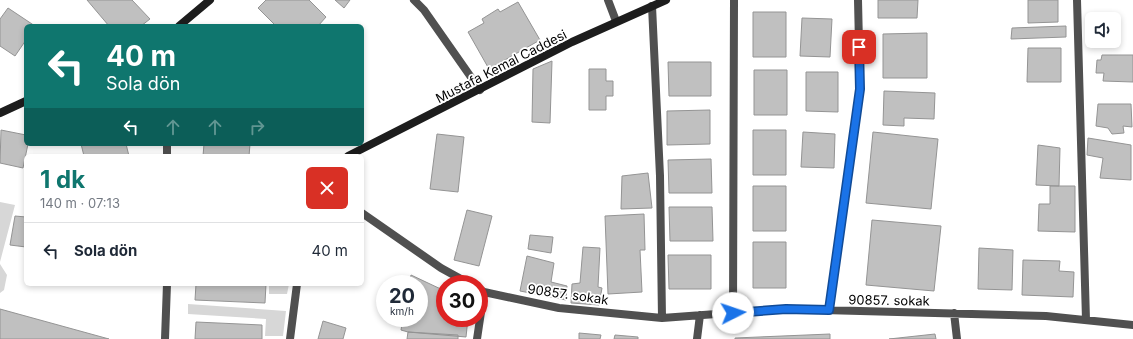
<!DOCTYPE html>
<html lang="tr">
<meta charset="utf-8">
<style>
:root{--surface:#fff;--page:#f6f6f7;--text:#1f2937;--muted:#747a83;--line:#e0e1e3;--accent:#0f766e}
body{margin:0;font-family:Inter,sans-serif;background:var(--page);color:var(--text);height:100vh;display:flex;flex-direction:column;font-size:15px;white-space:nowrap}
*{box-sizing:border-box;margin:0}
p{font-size:13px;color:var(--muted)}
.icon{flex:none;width:22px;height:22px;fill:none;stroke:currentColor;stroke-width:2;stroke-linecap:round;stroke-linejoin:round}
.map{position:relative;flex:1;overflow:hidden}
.details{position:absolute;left:24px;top:154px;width:340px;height:132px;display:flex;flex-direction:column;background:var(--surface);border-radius:6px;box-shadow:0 2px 6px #0003}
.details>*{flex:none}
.banner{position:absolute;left:24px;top:24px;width:340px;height:122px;border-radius:6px;box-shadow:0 2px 6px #0003;background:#0f766e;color:#fff;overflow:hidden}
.controls{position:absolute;left:1085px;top:12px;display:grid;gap:8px}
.controls a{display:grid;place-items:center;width:36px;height:36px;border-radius:6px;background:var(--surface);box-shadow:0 2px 6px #0003;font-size:20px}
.speed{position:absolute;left:376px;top:275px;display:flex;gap:8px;font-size:20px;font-weight:700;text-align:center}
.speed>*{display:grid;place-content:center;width:52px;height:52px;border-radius:50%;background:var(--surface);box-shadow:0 2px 6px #0003;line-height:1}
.speed small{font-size:10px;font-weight:400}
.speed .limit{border:6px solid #d22;background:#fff;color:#111}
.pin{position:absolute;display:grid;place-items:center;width:34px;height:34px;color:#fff;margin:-17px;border-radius:8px;box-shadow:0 2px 6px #0006}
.me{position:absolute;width:44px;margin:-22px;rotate:86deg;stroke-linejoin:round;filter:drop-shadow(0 0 3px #0008)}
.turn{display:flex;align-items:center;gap:14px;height:84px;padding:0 16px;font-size:18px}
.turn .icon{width:52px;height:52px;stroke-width:2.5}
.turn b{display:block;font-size:28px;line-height:34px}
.lanes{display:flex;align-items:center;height:38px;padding:0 16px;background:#0003;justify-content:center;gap:20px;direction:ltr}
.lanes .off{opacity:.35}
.round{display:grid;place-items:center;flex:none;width:42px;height:42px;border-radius:6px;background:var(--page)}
.headline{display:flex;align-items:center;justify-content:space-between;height:68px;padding:0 16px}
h1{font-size:24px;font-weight:700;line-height:30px;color:var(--accent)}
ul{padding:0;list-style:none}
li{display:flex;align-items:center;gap:12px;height:56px;padding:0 16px;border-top:1px solid var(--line)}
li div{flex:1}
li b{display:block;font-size:15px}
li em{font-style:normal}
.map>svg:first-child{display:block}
.green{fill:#d7d7d7}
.building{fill:#c0c0c0;stroke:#949494}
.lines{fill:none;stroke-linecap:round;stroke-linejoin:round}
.street{stroke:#505050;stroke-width:8}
.secondary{stroke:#1d1d1d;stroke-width:8}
.route-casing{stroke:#114b97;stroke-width:10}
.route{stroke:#1a73e8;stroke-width:7}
.labels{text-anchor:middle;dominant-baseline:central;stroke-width:3.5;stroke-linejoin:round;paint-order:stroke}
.street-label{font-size:13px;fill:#000;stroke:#fff}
</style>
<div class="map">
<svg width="1133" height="339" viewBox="0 0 1133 339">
<rect width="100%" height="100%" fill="#fff"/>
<path class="green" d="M0 202 15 205 0 262Z
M0 264 7 275 4 290 0 293Z
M269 284H289L287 294H269Z
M188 304 286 311 283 336H265L266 319 188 314Z"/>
<path class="building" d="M87 0H132L150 19 141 26H109Z
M266 0H309L326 17 318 26H276L258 8Z
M335 0H350L344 8Z
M878 0H918L917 18H878Z
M1028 0H1058V22L1028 23Z
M518 2 540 40 489 69 468 32 484 23 482 19 498 9 500 12Z
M8 8 35 26H26V40L15 56 0 46V19Z
M753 12H786V57H753Z
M802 18 832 19 830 57 800 56Z
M1066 26V37L1011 39 1012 28Z
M927 33V78H883V34Z
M1028 48H1061V82H1027Z
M1102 55H1133V82L1103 81 1104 73H1096L1097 60H1101Z
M552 61 550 123 532 122 533 69Z
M668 62H711V96H669Z
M589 69H606V81H613V96H606V110H589Z
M754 70H787V115H754Z
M806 72H838V112L806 111Z
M884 91 935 93 934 119 904 118V126L883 125Z
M1098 104H1131L1132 127 1123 126 1124 133 1112 134 1108 128 1096 126Z
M710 110V144L667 145V111Z
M1 130 26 135V144H28L23 168 0 163Z
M753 130H786V175H753Z
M803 132 835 134 834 168 801 167Z
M873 132 938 139 931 209 866 203Z
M437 134 464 137 458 192 430 189Z
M1088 138 1131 145V180L1100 178 1103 158 1087 155Z
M81 144H126L129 156H84Z
M204 144H250L249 156H203Z
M1038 145 1060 148 1059 186 1036 185Z
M711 159 712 193H669L668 160Z
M648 173 652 208 621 209 622 176Z
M753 186H786V231H753Z
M1050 186H1075V232L1038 231 1039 204H1050Z
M669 207H712L713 241H670Z
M467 210 492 216 479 266 454 260Z
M644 214 645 250H640L642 292 608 294 605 216Z
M15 216 26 217V247L10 245Z
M872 220 941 226 934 291 866 285Z
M530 235 553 237 551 253 528 249Z
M753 242H786V288H753Z
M583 247 600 248 598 287 602 288 599 305 571 303 572 284 580 283Z
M979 248 1013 250 1012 290 978 289Z
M668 255H711V289H669Z
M527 256 554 263 551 282 567 286 566 300 520 291Z
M1023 260 1060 261 1059 271 1074 272 1073 297 1022 295Z
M411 275 445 291V318H468L466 337 408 332 401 330 403 318H419V284H409Z
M196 284H266L265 303 195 300Z
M0 309 109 339H0Z
M323 321 346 328 343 339H318Z
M196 322 262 325V339H195Z
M408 332 458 335V339H407Z
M579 333 601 335 600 339H579Z
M830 334V339H735V338Z
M935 334 936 339H889Z
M615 335 638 337V339H614Z"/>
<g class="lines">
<path class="street" d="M414 0 424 10 480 90
M608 0 616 21
M1077 0 1086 320
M652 6 660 176 662 318
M167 144V156
M362 213 441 268 470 284
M479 289 484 292 559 308 662 318 786 309 1046 316 1133 325
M829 310 860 89 858 0
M733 313 734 0
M954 313 957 339
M165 339 167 284
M290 339 297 284
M477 339 484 292
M697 339 700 315"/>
<path class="secondary" d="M179 26 210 0
M0 113 26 101
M348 156 572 42 666 0"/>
</g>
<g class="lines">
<g class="route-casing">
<path id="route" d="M733 313 786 309 829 310 860 89 859 47"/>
</g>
<use href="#route" class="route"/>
</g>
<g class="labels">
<g class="street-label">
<text transform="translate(501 66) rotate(-27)">Mustafa Kemal Caddesi</text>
<text transform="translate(568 294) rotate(8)">90857. sokak</text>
<text transform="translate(889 300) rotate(1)">90857. sokak</text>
</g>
</g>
</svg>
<div class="controls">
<a><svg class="icon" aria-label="sound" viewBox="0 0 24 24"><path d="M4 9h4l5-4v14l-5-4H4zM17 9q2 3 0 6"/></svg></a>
</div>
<div class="speed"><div>20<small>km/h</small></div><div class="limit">30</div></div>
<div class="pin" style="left:859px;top:47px;background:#d93025"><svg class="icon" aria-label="arrive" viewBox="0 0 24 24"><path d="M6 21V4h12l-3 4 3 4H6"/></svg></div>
<svg class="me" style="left:733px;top:313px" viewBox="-20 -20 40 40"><circle r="19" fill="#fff"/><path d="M0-13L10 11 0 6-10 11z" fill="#1a73e8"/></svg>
<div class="banner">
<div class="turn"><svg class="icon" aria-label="left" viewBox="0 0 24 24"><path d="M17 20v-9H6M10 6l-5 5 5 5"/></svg><div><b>40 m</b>Sola dön</div></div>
<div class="lanes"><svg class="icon" aria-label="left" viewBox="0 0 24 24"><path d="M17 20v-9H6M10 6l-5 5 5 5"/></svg><svg class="icon off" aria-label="ahead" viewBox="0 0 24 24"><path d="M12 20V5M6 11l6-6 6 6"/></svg><svg class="icon off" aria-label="ahead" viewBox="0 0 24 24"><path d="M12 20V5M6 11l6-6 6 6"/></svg><svg class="icon off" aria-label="right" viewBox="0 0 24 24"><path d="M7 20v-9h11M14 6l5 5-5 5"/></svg></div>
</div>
<section class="details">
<div class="headline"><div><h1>1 dk</h1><p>140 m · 07:13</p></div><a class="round" style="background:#d93025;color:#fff"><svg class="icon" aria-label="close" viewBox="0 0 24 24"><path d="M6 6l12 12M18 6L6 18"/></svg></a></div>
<ul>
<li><svg class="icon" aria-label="left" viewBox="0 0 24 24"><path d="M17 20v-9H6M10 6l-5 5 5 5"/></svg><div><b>Sola dön</b></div><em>40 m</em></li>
</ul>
</section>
</div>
